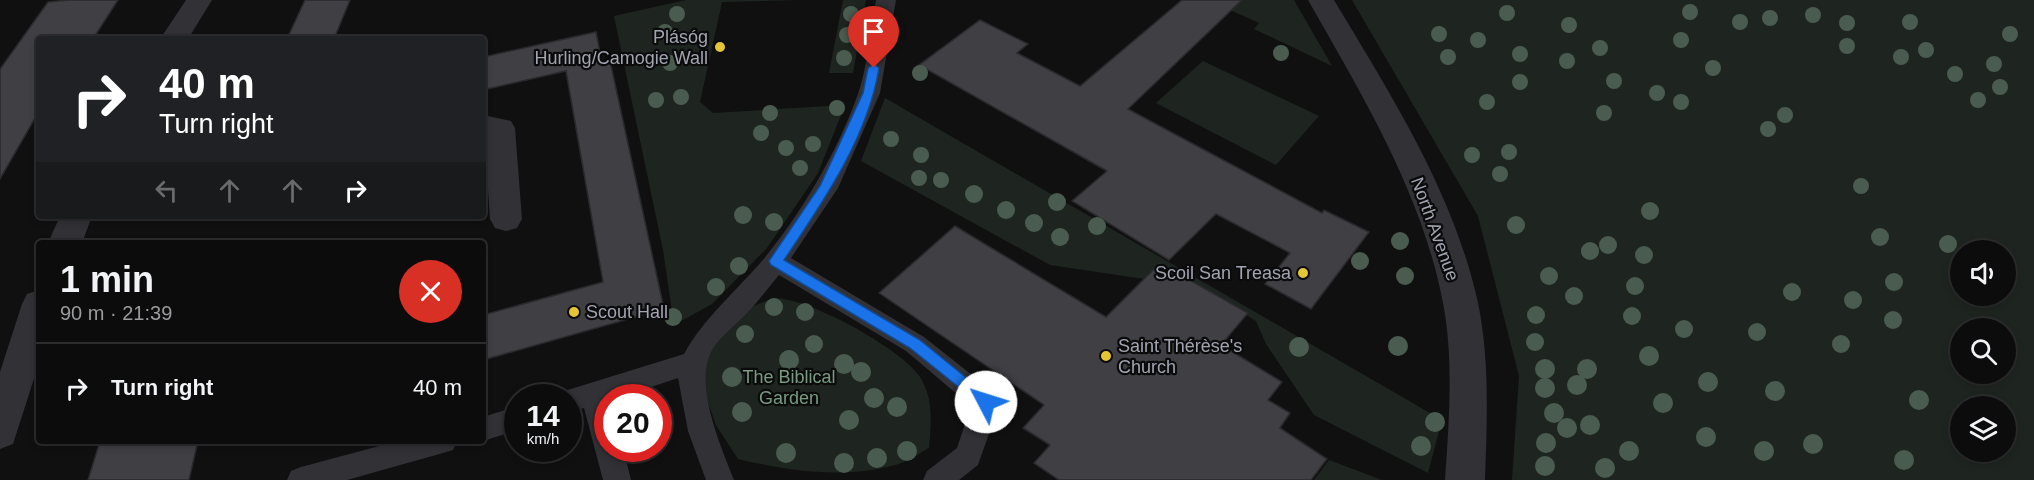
<!DOCTYPE html>
<meta charset="utf-8">
<style>
:root{--surface:#0c0c0d;--page:#1a1a1b;--text:#f1f3f6;--muted:#9a9b9d;--line:#2c2c2e}
body{margin:0;font-family:Arial,sans-serif;background:var(--page);color:var(--text);height:100vh;display:flex;flex-direction:column;font-size:22px;white-space:nowrap}
*{box-sizing:border-box;margin:0}
p{font-size:20px;color:var(--muted)}
.icon{flex:none;width:33px;height:33px;fill:none;stroke:currentColor;stroke-width:2;stroke-linecap:round;stroke-linejoin:round}
.map{position:relative;flex:1;overflow:hidden}
.panel{position:absolute;left:36px;top:240px;width:450px;height:204px;display:flex;flex-direction:column;background:var(--surface);border-radius:6px;box-shadow:0 3px 9px #0003,0 0 0 2px var(--line)}
.panel>*{flex:none}
.top-card{position:absolute;left:36px;top:36px;width:450px;height:183px;border-radius:6px;box-shadow:0 3px 9px #0003,0 0 0 2px var(--line);background:#202124;color:#fff;overflow:hidden}
.buttons{position:absolute;left:1950px;top:240px;display:grid;gap:12px}
.buttons a{display:grid;place-items:center;width:66px;height:66px;border-radius:50%;background:var(--surface);box-shadow:0 3px 9px #0003,0 0 0 2px var(--line);font-size:30px}
.speed{position:absolute;left:504px;top:384px;display:flex;gap:12px;font-size:30px;font-weight:700;text-align:center}
.speed>*{display:grid;place-content:center;width:78px;height:78px;border-radius:50%;background:var(--surface);box-shadow:0 3px 9px #0003,0 0 0 2px var(--line);line-height:1}
.speed small{font-size:15px;font-weight:400}
.speed .limit{border:9px solid #d22;background:#fff;color:#111}
.pin{position:absolute;display:grid;place-items:center;width:51px;height:51px;color:#fff;margin:-62px -26px;border-radius:50% 50% 50% 0;rotate:-45deg;box-shadow:0 0 6px #0007}
.pin .icon{rotate:45deg}
.me{position:absolute;width:66px;margin:-33px;rotate:310deg;stroke-linejoin:round;filter:drop-shadow(0 0 4px #0008)}
.turn{display:flex;align-items:center;gap:21px;height:126px;padding:0 24px;font-size:27px}
.turn .icon{width:78px;height:78px;stroke-width:2.5}
.turn b{display:block;font-size:42px;line-height:51px}
.lanes{display:flex;align-items:center;height:57px;padding:0 24px;background:#0003;justify-content:center;gap:30px;direction:ltr}
.lanes .off{opacity:.35}
.round{display:grid;place-items:center;flex:none;width:63px;height:63px;border-radius:32px;background:var(--page)}
.headline{display:flex;align-items:center;justify-content:space-between;height:102px;padding:0 24px}
h1{font-size:36px;font-weight:700;line-height:45px}
ul{padding:0;list-style:none}
li{display:flex;align-items:center;gap:18px;height:90px;padding:0 24px;border-top:2px solid var(--line)}
li div{flex:1}
li b{display:block;font-size:22px}
li em{font-style:normal}
.map>svg:first-child{display:block}
.green{fill:#1e2520;fill-rule:evenodd}
.building{fill:#3f3f44;stroke:#2a2a2d;stroke-width:1.5}
.lines{fill:none;stroke-linecap:round;stroke-linejoin:round}
.lane{fill:#313136;fill-rule:evenodd}
.street{fill:#313136;fill-rule:evenodd}
.tree{fill:#4a5c4f}
.route{fill:#1a73e8;stroke:#114b97;stroke-width:1.5}
.poi-dot{fill:#e4c535;stroke:#0b0b0c;stroke-width:2}
.labels{text-anchor:middle;dominant-baseline:central;stroke-width:4.5;stroke-linejoin:round;paint-order:stroke}
.poi-label{font-size:18px;fill:#a2a4b1;stroke:#0b0b0c;text-anchor:end}
.street-label{font-size:18px;fill:#a2a4b1;stroke:#0b0b0c}
.park-label{font-size:18px;fill:#7a9b81;stroke:#0b0b0c}
</style>
<div class="map">
<svg width="2034" height="480" viewBox="0 0 2034 480">
<rect width="100%" height="100%" fill="#101011"/>
<path class="green" d="M686 0H798L722 2 700 102 713 113 845 105 818 173 767 248 712 304 674 325 663 250 614 16Z
M843 0H866L853 73H829Z
M1208 0H1294L1332 66 1254 29 1259 23Z
M1352 0H2034V480H1512L1519 376 1478 216ZM2006 250V296H1960V250ZM2006 328V374H1960V328ZM1960 406H2006V452H1960Z
M1203 61 1319 116 1276 165 1156 103Z
M885 98 1442 420 1428 473 1314 415 1266 344 1256 321 1231 306 1178 284 1050 265 861 161Z
M773 298C807 297 901 348 920 377 934 400 931 422 929 448 918 454 907 462 895 465 844 479 789 471 738 459L716 425 700 380 703 352 724 318Z
M1329 460 1382 480H1314Z"/>
<path class="building" d="M68 0H118L93 39H39V111L0 179V69L48 2Z
M305 0H350L334 39H287Z
M1182 0H1242L1128 109 1322 213 1324 210 1369 232 1311 309 1265 284 1290 253 1216 214 1169 260 1072 201 1107 171 919 65 980 20 1028 44 1017 53 1080 86Z
M596 32 602 63 610 61 664 309 483 360V315L603 282 566 71 483 90V57Z
M955 226 1106 317 1160 263 1248 313 1221 345 1282 382 1268 400 1290 413 1280 428 1327 459 1311 480H1059L1034 463 1050 445 1023 428 1044 405 879 293Z
M100 441H198L189 480H88Z"/>
<g class="lines">
<path class="lane" d="M876 0H896L880 93 838 188 791 258 924 337 996 394 1000 402 978 465 959 480H923L927 471 957 448 971 406 906 351 779 275C768 288 758 302 746 314 736 325 722 335 714 347 691 380 721 446 734 480H706L688 431 678 378 618 398H608V448H623L631 480H603L584 408 568 412V398H556L558 393 684 354C704 317 739 289 766 256 804 209 837 152 858 94 868 65 870 30 876 0Z
M518 406V430L483 441V417Z
M398 441H457L453 450 443 453 347 480H287L291 471 301 467Z"/>
<path class="street" d="M186 0H212L188 39H160Z
M1308 0H1334C1391 95 1454 193 1478 303 1490 361 1487 421 1485 480H1445C1449 421 1454 361 1443 303 1422 193 1362 95 1308 0Z
M483 115 511 121 515 128 522 219 517 228 506 231 495 228 490 219Z
M60 216H92L82 243H48Z
M39 290V363L13 444 0 449V372L22 304 27 294Z"/>
</g>
<g class="tree">
<circle cx="1690" cy="12" r="8"/>
<circle cx="1507" cy="13" r="8"/>
<circle cx="677" cy="14" r="8"/>
<circle cx="851" cy="14" r="8"/>
<circle cx="1813" cy="15" r="8"/>
<circle cx="1770" cy="18" r="8"/>
<circle cx="1740" cy="22" r="8"/>
<circle cx="1910" cy="22" r="8"/>
<circle cx="1847" cy="23" r="8"/>
<circle cx="1569" cy="25" r="8"/>
<circle cx="665" cy="32" r="8"/>
<circle cx="1439" cy="34" r="8"/>
<circle cx="2010" cy="34" r="8"/>
<circle cx="847" cy="35" r="8"/>
<circle cx="1478" cy="40" r="8"/>
<circle cx="1681" cy="40" r="8"/>
<circle cx="1847" cy="46" r="8"/>
<circle cx="1600" cy="48" r="8"/>
<circle cx="1926" cy="50" r="8"/>
<circle cx="1281" cy="53" r="8"/>
<circle cx="1520" cy="54" r="8"/>
<circle cx="1448" cy="57" r="8"/>
<circle cx="1901" cy="57" r="8"/>
<circle cx="844" cy="58" r="8"/>
<circle cx="1567" cy="61" r="8"/>
<circle cx="670" cy="63" r="8"/>
<circle cx="1994" cy="64" r="8"/>
<circle cx="1713" cy="68" r="8"/>
<circle cx="920" cy="73" r="8"/>
<circle cx="1955" cy="74" r="8"/>
<circle cx="1614" cy="81" r="8"/>
<circle cx="1520" cy="82" r="8"/>
<circle cx="2000" cy="87" r="8"/>
<circle cx="1657" cy="93" r="8"/>
<circle cx="681" cy="97" r="8"/>
<circle cx="656" cy="100" r="8"/>
<circle cx="1978" cy="100" r="8"/>
<circle cx="1487" cy="102" r="8"/>
<circle cx="1681" cy="102" r="8"/>
<circle cx="837" cy="108" r="8"/>
<circle cx="770" cy="113" r="8"/>
<circle cx="1604" cy="113" r="8"/>
<circle cx="1785" cy="115" r="8"/>
<circle cx="1768" cy="129" r="8"/>
<circle cx="761" cy="133" r="8"/>
<circle cx="891" cy="139" r="8"/>
<circle cx="813" cy="144" r="8"/>
<circle cx="786" cy="148" r="8"/>
<circle cx="1509" cy="152" r="8"/>
<circle cx="921" cy="155" r="8"/>
<circle cx="1472" cy="155" r="8"/>
<circle cx="800" cy="168" r="8"/>
<circle cx="1500" cy="174" r="8"/>
<circle cx="919" cy="178" r="8"/>
<circle cx="941" cy="180" r="8"/>
<circle cx="1861" cy="186" r="8"/>
<circle cx="974" cy="194" r="9"/>
<circle cx="1057" cy="202" r="9"/>
<circle cx="1006" cy="210" r="9"/>
<circle cx="1650" cy="211" r="9"/>
<circle cx="743" cy="215" r="9"/>
<circle cx="774" cy="222" r="9"/>
<circle cx="1034" cy="223" r="9"/>
<circle cx="1516" cy="225" r="9"/>
<circle cx="1097" cy="226" r="9"/>
<circle cx="1060" cy="237" r="9"/>
<circle cx="1880" cy="237" r="9"/>
<circle cx="1400" cy="241" r="9"/>
<circle cx="1948" cy="244" r="9"/>
<circle cx="1608" cy="245" r="9"/>
<circle cx="1590" cy="251" r="9"/>
<circle cx="1644" cy="255" r="9"/>
<circle cx="1360" cy="261" r="9"/>
<circle cx="739" cy="266" r="9"/>
<circle cx="1405" cy="276" r="9"/>
<circle cx="1549" cy="276" r="9"/>
<circle cx="1894" cy="282" r="9"/>
<circle cx="1635" cy="286" r="9"/>
<circle cx="716" cy="287" r="9"/>
<circle cx="1792" cy="292" r="9"/>
<circle cx="1574" cy="296" r="9"/>
<circle cx="1853" cy="300" r="9"/>
<circle cx="774" cy="307" r="9"/>
<circle cx="805" cy="312" r="9"/>
<circle cx="1536" cy="315" r="9"/>
<circle cx="1632" cy="316" r="9"/>
<circle cx="673" cy="317" r="9"/>
<circle cx="1893" cy="320" r="9"/>
<circle cx="1684" cy="329" r="9"/>
<circle cx="1757" cy="332" r="9"/>
<circle cx="745" cy="334" r="9"/>
<circle cx="1535" cy="342" r="9"/>
<circle cx="814" cy="344" r="9"/>
<circle cx="1841" cy="344" r="9"/>
<circle cx="1398" cy="346" r="10"/>
<circle cx="1299" cy="347" r="10"/>
<circle cx="1649" cy="356" r="10"/>
<circle cx="789" cy="360" r="10"/>
<circle cx="844" cy="364" r="10"/>
<circle cx="1545" cy="369" r="10"/>
<circle cx="1587" cy="369" r="10"/>
<circle cx="861" cy="372" r="10"/>
<circle cx="732" cy="377" r="10"/>
<circle cx="1708" cy="382" r="10"/>
<circle cx="1577" cy="385" r="10"/>
<circle cx="1545" cy="388" r="10"/>
<circle cx="1775" cy="391" r="10"/>
<circle cx="874" cy="398" r="10"/>
<circle cx="1919" cy="400" r="10"/>
<circle cx="1663" cy="403" r="10"/>
<circle cx="897" cy="407" r="10"/>
<circle cx="742" cy="412" r="10"/>
<circle cx="1554" cy="413" r="10"/>
<circle cx="849" cy="420" r="10"/>
<circle cx="1435" cy="422" r="10"/>
<circle cx="1590" cy="425" r="10"/>
<circle cx="1567" cy="428" r="10"/>
<circle cx="1706" cy="437" r="10"/>
<circle cx="1546" cy="443" r="10"/>
<circle cx="1813" cy="444" r="10"/>
<circle cx="1421" cy="446" r="10"/>
<circle cx="907" cy="451" r="10"/>
<circle cx="1629" cy="451" r="10"/>
<circle cx="1764" cy="451" r="10"/>
<circle cx="786" cy="453" r="10"/>
<circle cx="877" cy="458" r="10"/>
<circle cx="1904" cy="460" r="10"/>
<circle cx="844" cy="463" r="10"/>
<circle cx="1545" cy="466" r="10"/>
<circle cx="1605" cy="468" r="10"/>
</g>
<path class="route" d="M874 64 879 68C868 137 823 202 784 260L920 340 991 398 993 402 986 409 910 348 771 265 769 261 820 186 863 93 868 68Z"/>
<g class="poi-dot">
<circle cx="720" cy="47" r="6"/>
<circle cx="1303" cy="273" r="6"/>
<circle cx="574" cy="312" r="6"/>
<circle cx="1106" cy="356" r="6"/>
</g>
<g class="labels">
<g class="poi-label">
<text x="708" y="37">Plásóg<tspan x="708" dy="21">Hurling/Camogie Wall</tspan></text>
<text x="1291" y="273">Scoil San Treasa</text>
<text x="586" y="312" text-anchor="start">Scout Hall</text>
<text x="1118" y="346" text-anchor="start">Saint Thérèse's<tspan x="1118" dy="21">Church</tspan></text>
</g>
<g class="street-label">
<text transform="translate(1435 229) rotate(70)">North Avenue</text>
</g>
<g class="park-label">
<text x="789" y="377">The Biblical<tspan x="789" dy="21">Garden</tspan></text>
</g>
</g>
</svg>
<div class="buttons">
<a><svg class="icon" aria-label="sound" viewBox="0 0 24 24"><path d="M4 9h4l5-4v14l-5-4H4zM17 9q2 3 0 6"/></svg></a>
<a><svg class="icon" aria-label="search" viewBox="0 0 24 24"><circle cx="10" cy="10" r="6"/><path d="M15 15l6 6"/></svg></a>
<a><svg class="icon" aria-label="layers" viewBox="0 0 24 24"><path d="M12 4l9 5-9 5-9-5zM3 14l9 5 9-5"/></svg></a>
</div>
<div class="speed"><div>14<small>km/h</small></div><div class="limit">20</div></div>
<div class="pin" style="left:874px;top:68px;background:#d93025"><svg class="icon" aria-label="arrive" viewBox="0 0 24 24"><path d="M6 21V4h12l-3 4 3 4H6"/></svg></div>
<svg class="me" style="left:986px;top:402px" viewBox="-20 -20 40 40"><circle r="19" fill="#fff"/><path d="M0-13L10 11 0 6-10 11z" fill="#1a73e8"/></svg>
<div class="top-card">
<div class="turn"><svg class="icon" aria-label="right" viewBox="0 0 24 24"><path d="M7 20v-9h11M14 6l5 5-5 5"/></svg><div><b>40 m</b>Turn right</div></div>
<div class="lanes"><svg class="icon off" aria-label="left" viewBox="0 0 24 24"><path d="M17 20v-9H6M10 6l-5 5 5 5"/></svg><svg class="icon off" aria-label="ahead" viewBox="0 0 24 24"><path d="M12 20V5M6 11l6-6 6 6"/></svg><svg class="icon off" aria-label="ahead" viewBox="0 0 24 24"><path d="M12 20V5M6 11l6-6 6 6"/></svg><svg class="icon" aria-label="right" viewBox="0 0 24 24"><path d="M7 20v-9h11M14 6l5 5-5 5"/></svg></div>
</div>
<section class="panel">
<div class="headline"><div><h1>1 min</h1><p>90 m · 21:39</p></div><a class="round" style="background:#d93025;color:#fff"><svg class="icon" aria-label="close" viewBox="0 0 24 24"><path d="M6 6l12 12M18 6L6 18"/></svg></a></div>
<ul>
<li><svg class="icon" aria-label="right" viewBox="0 0 24 24"><path d="M7 20v-9h11M14 6l5 5-5 5"/></svg><div><b>Turn right</b></div><em>40 m</em></li>
</ul>
</section>
</div>
